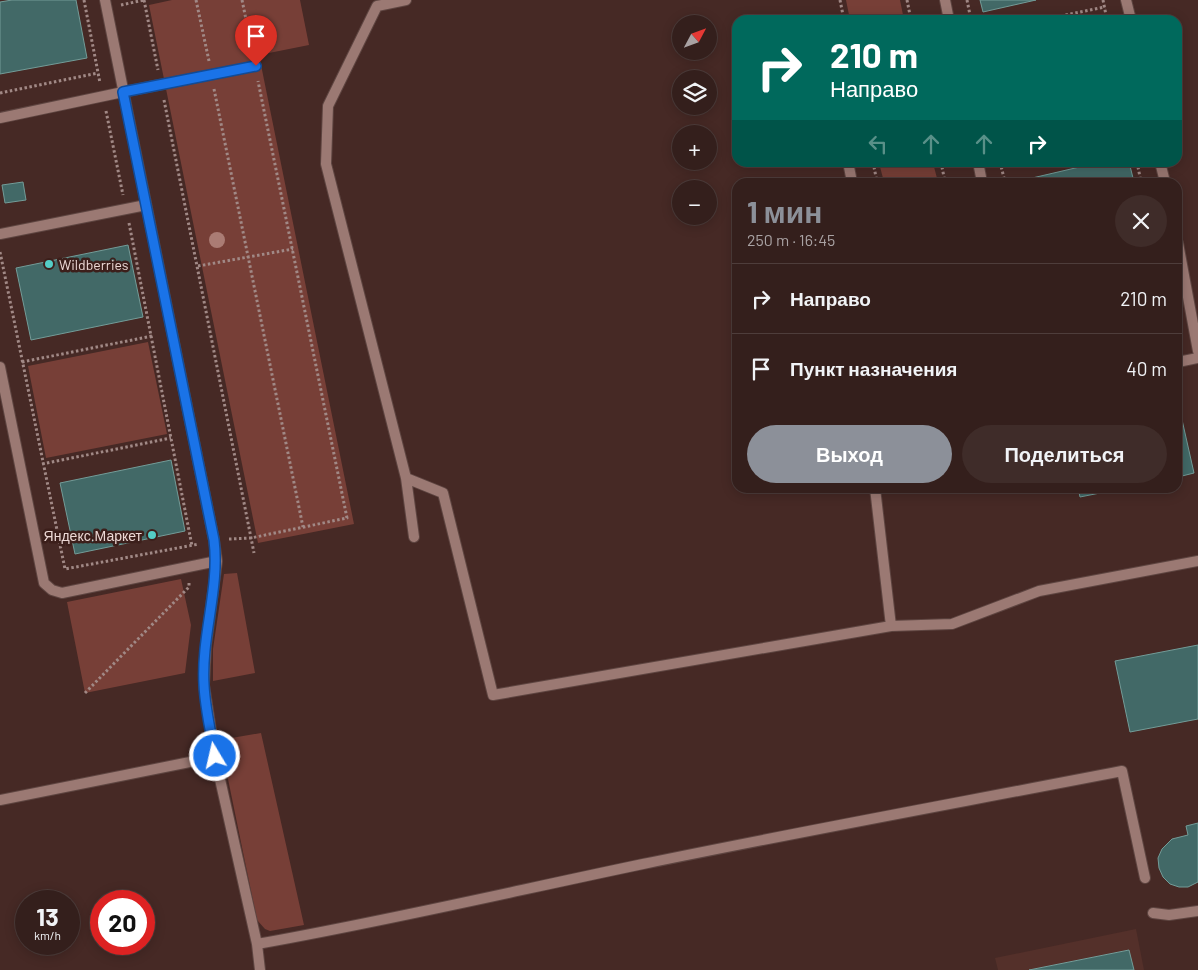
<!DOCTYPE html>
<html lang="ru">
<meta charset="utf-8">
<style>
:root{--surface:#341f1c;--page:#3f2c29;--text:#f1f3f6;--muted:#a9a2a3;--line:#4e3d3b;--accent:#8c9099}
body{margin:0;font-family:Barlow,sans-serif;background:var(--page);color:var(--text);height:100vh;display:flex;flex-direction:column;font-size:19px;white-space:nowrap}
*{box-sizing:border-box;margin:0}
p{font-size:16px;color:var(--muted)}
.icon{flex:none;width:28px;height:28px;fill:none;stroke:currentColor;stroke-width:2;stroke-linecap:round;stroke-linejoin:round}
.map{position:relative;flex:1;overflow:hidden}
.panel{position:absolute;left:732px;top:178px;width:450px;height:315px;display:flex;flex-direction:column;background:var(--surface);border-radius:15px;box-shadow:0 2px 12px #0003,0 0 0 1px var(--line)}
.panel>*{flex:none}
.top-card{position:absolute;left:732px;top:15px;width:450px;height:152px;border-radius:15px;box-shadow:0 2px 12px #0003,0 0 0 1px var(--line);background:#00695c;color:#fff;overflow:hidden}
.needle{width:32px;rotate:49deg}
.controls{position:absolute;left:672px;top:15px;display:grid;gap:10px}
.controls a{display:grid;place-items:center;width:45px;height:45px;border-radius:50%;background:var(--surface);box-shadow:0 2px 12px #0003,0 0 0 1px var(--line);font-size:25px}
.speed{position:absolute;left:15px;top:890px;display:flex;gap:10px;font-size:25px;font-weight:700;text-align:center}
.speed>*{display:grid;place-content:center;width:65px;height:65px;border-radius:50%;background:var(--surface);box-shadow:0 2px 12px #0003,0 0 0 1px var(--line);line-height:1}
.speed small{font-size:12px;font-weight:400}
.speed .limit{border:8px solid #d22;background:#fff;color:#111}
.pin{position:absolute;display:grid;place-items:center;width:42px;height:42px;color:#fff;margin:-51px -21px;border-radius:50% 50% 50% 0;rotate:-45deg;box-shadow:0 0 5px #0007}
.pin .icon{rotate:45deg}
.me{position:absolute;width:55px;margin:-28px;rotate:351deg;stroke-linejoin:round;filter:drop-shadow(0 0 4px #0008)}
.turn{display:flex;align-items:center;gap:18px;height:105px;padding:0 15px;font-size:22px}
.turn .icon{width:65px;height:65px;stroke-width:2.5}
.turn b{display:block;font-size:35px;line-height:42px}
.lanes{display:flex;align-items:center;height:48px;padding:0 15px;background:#0003;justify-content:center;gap:25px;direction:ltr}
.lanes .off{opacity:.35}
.round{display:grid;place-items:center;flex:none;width:52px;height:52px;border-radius:26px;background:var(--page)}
.overview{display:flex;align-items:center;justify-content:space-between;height:85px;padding:0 15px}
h1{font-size:30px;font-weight:700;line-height:38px;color:var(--accent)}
.primary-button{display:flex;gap:10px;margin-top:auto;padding:10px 15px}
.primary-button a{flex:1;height:58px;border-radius:30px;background:var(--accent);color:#fff;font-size:20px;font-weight:700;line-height:58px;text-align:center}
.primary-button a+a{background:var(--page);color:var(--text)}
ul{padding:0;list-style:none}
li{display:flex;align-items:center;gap:15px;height:70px;padding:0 15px;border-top:1px solid var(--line)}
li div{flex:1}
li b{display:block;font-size:19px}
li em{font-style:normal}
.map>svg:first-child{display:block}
.built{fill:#54302a}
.green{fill:#773f37}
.building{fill:#426967;stroke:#739c98}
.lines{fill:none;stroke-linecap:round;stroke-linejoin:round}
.lane-casing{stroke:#5e4541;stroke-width:12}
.path{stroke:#a18986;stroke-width:3;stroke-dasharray:2.5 2.5;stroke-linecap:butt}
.lane{stroke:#9b7973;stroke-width:10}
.tree{fill:#aa7c74}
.route-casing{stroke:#114b97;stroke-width:12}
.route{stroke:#1a73e8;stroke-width:9}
.poi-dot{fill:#54cdc6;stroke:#3c1f1b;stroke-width:2}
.labels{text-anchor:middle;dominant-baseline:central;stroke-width:5;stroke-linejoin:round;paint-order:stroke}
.poi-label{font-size:14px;fill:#ecd8d5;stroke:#3c1f1b;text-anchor:start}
</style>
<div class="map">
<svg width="1198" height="970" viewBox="0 0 1198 970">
<rect width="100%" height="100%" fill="#462925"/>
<path class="built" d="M1136 929 1144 970H998L995 958Z"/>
<path class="green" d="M172 0H300L309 45 259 55 354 524 258 543 149 5Z
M846 0H900L904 20H850Z
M879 163H933L938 182H884Z
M148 342 167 434 46 458 28 366Z
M237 573 255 673 213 681V649L224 574Z
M181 579 191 625 185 673 85 693 67 602Z
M261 733 304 925 270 931 265 929 257 920 220 740Z"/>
<path class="building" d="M12 0H76L87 58 0 74V2Z
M980 0H1036L983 12Z
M1101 162H1129L1134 182H1015Z
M23 182 26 200 5 203 2 185Z
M128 245 143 317 31 340 16 268Z
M1178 402 1194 473 1178 477Z
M171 460 185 531 75 554 60 483Z
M1078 488H1125L1080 497Z
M1198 645V719L1130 732 1115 661Z
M1198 823V882L1188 887H1179L1170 884 1163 877 1159 868 1158 858 1162 849 1172 839 1188 835 1186 826Z
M1129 950 1134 970H1029Z"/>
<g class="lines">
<g class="lane-casing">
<path id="lane" d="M105 0 214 540 217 561 206 645 204 685 215 757 257 944 260 970
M406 0 377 6 328 106 326 164 406 478 443 493 493 695 891 626 952 624 1039 591 1198 561
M945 0 949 20
M1126 0 1131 20
M0 118 123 92 256 66
M848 162 852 182
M978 162 982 182
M1160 162 1165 182
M0 234 146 205
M1178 243 1198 351
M1178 362 1198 358
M0 367 44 583 52 590 62 593 217 561
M406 478 414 537
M875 488 891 626
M0 800 215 757
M1153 913 1169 915 1198 911
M257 944C387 921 514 891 643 864 803 831 962 802 1122 771L1145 878"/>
</g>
<path class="path" d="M84 0 100 83
M144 0 158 70
M196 0 209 61
M242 0 253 53
M840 0 844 20
M907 0 911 20
M967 0 971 20
M1103 0 1107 20
M121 5 144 0
M1041 20 1105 7
M214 89 303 527
M0 93 98 73
M164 100 254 553
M106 111 123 195
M873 162 877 182
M941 162 945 182
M1000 162 1005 182
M1137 162 1141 182
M1001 166 1015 162
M129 223 192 546
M0 252 65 569 199 544
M198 266 293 249
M22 362 152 336
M42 464 171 438
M229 539 251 538 347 518 258 81
M85 693 189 587V582"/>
<use href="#lane" class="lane"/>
</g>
<circle class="tree" cx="217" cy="240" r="8"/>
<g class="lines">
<g class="route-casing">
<path id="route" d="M215 756C211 733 205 708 204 685 201 636 220 588 214 540L123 92 256 66"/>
</g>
<use href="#route" class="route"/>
</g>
<g class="poi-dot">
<circle cx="49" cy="264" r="5"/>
<circle cx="152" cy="535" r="5"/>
</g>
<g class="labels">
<g class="poi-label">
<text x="59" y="264">Wildberries</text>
<text x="142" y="535" text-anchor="end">Яндекс.Маркет</text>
</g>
</g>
</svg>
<div class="controls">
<a><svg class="needle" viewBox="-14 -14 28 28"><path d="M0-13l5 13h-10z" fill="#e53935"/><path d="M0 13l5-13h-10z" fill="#a9a2a3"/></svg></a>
<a><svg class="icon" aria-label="layers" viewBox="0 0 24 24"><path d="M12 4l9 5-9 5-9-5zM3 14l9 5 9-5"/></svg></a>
<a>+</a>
<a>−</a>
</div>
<div class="speed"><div>13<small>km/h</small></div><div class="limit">20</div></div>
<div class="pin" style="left:256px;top:66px;background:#d93025"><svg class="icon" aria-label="arrive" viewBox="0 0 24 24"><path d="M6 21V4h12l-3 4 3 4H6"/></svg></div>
<svg class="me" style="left:215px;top:756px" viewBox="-20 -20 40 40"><circle r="17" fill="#1a73e8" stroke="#fff" stroke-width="3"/><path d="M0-11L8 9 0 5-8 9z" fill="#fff"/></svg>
<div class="top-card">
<div class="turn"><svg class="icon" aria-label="right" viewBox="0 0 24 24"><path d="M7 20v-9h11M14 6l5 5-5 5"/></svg><div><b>210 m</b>Направо</div></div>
<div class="lanes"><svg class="icon off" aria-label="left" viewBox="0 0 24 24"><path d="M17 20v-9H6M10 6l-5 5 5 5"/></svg><svg class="icon off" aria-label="ahead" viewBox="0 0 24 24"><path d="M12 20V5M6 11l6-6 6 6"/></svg><svg class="icon off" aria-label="ahead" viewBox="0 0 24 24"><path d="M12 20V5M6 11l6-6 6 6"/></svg><svg class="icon" aria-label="right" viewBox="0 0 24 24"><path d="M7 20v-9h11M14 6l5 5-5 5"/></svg></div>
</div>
<section class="panel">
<div class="overview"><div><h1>1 мин</h1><p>250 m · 16:45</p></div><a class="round"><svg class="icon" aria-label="close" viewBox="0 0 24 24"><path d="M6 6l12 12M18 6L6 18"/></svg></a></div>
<ul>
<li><svg class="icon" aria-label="right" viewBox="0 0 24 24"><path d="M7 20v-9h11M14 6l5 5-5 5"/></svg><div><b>Направо</b></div><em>210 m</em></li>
<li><svg class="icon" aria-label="arrive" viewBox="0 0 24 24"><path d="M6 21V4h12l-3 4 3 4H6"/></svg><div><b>Пункт назначения</b></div><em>40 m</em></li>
</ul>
<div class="primary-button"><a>Выход</a><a>Поделиться</a></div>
</section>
</div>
